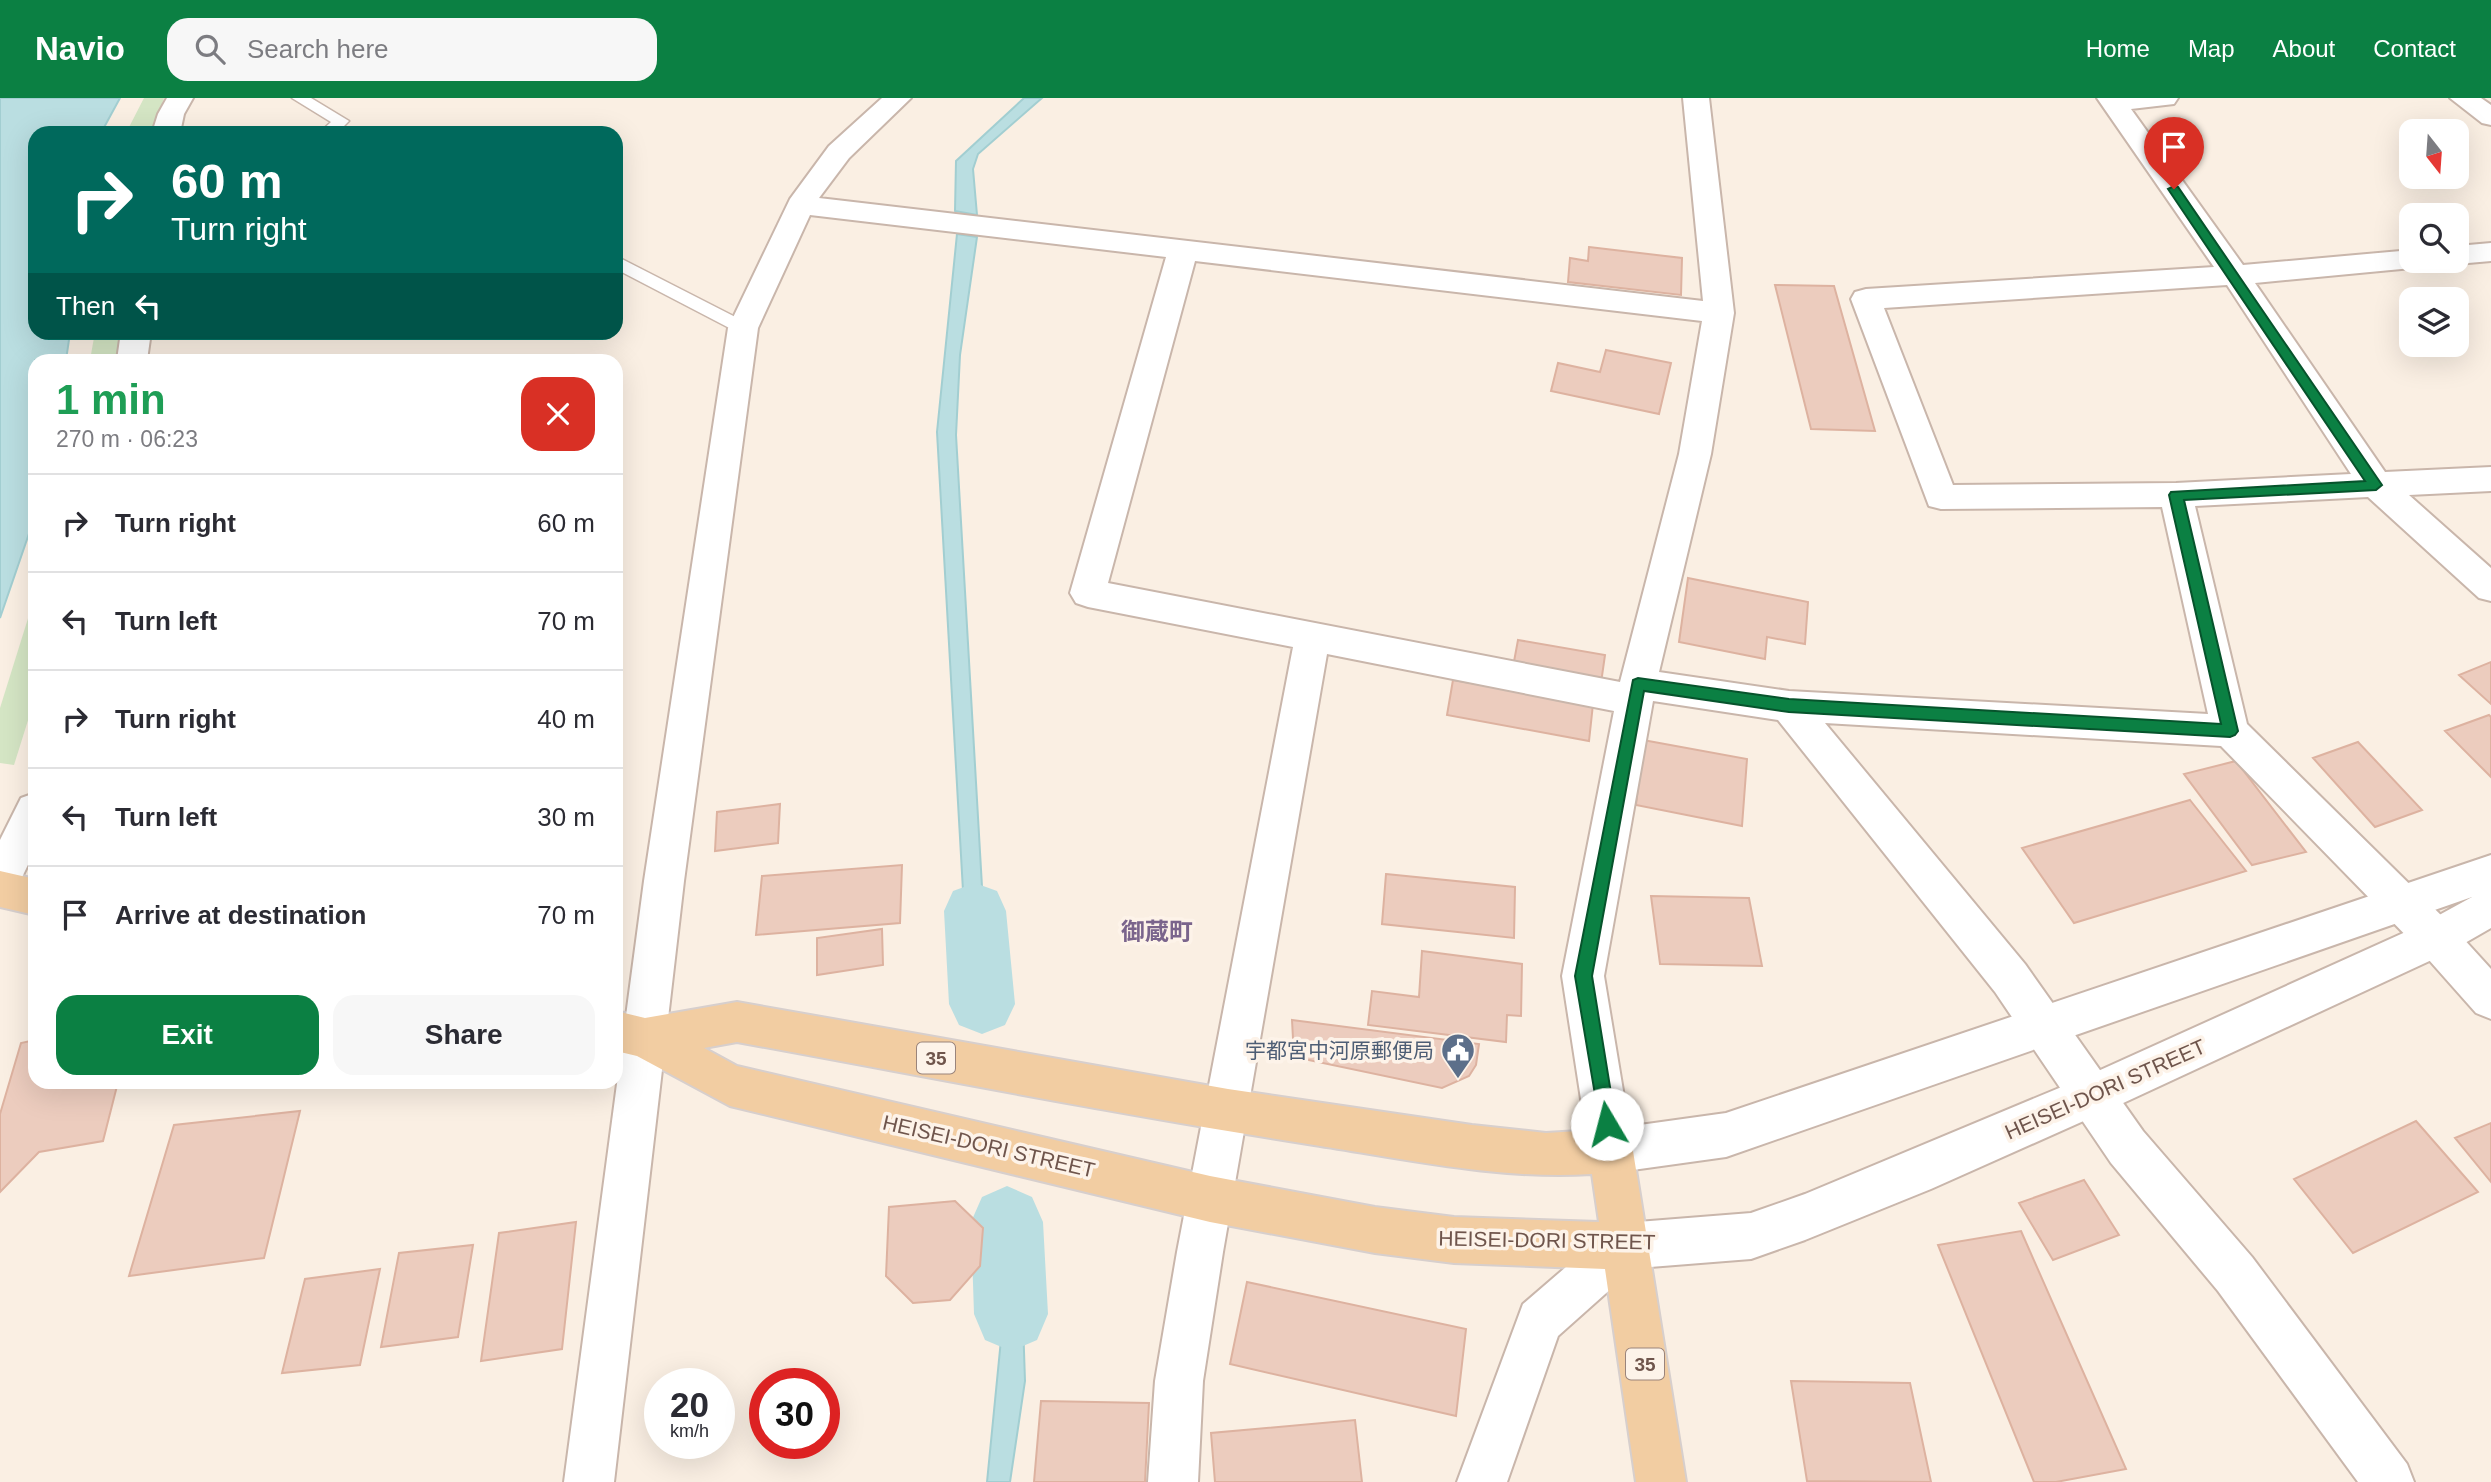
<!DOCTYPE html>
<meta charset="utf-8">
<style>
:root{--surface:#fff;--page:#f7f7f7;--text:#2b2b33;--muted:#7c7c81;--line:#e1e1e2;--accent:#0b8043}
body{margin:0;font-family:Arial,"Noto Sans JP",sans-serif;background:var(--page);color:var(--text);height:100vh;display:flex;flex-direction:column;font-size:26px;white-space:nowrap}
*{box-sizing:border-box;margin:0}
p{font-size:23px;color:var(--muted)}
.icon{flex:none;width:38px;height:38px;fill:none;stroke:currentColor;stroke-width:2;stroke-linecap:round;stroke-linejoin:round}
.map{position:relative;flex:1;overflow:hidden}
.side{position:absolute;left:28px;top:256px;width:595px;height:735px;display:flex;flex-direction:column;background:var(--surface);border-radius:21px;box-shadow:0 7px 28px #0002}
.side>*{flex:none}
.banner{position:absolute;left:28px;top:28px;width:595px;height:214px;border-radius:21px;box-shadow:0 7px 28px #0002;background:#00695c;color:#fff;overflow:hidden}
.needle{width:46px;rotate:163deg}
.controls{position:absolute;left:2399px;top:21px;display:grid;gap:14px}
.controls a{display:grid;place-items:center;width:70px;height:70px;border-radius:14px;background:var(--surface);box-shadow:0 7px 28px #0002;font-size:35px}
.speed{position:absolute;left:644px;top:1270px;display:flex;gap:14px;font-size:35px;font-weight:700;text-align:center}
.speed>*{display:grid;place-content:center;width:91px;height:91px;border-radius:50%;background:var(--surface);box-shadow:0 7px 28px #0002;line-height:1}
.speed small{font-size:18px;font-weight:400}
.speed .limit{border:10px solid #d22;background:#fff;color:#111}
.pin{position:absolute;display:grid;place-items:center;width:60px;height:60px;color:#fff;margin:-72px -30px;border-radius:50% 50% 50% 0;rotate:-45deg;box-shadow:0 0 7px #0007}
.pin .icon{rotate:45deg}
.me{position:absolute;width:77px;margin:-38px;rotate:352deg;stroke-linejoin:round;filter:drop-shadow(0 0 5px #0008)}
.turn{display:flex;align-items:center;gap:24px;height:147px;padding:0 28px;font-size:32px}
.turn .icon{width:91px;height:91px;stroke-width:2.5}
.turn b{display:block;font-size:49px;line-height:60px}
.then{display:flex;align-items:center;height:66px;padding:0 28px;background:#0003;gap:14px;font-size:26px}
.round{display:grid;place-items:center;flex:none;width:74px;height:74px;border-radius:21px;background:var(--page)}
.summary{display:flex;align-items:center;justify-content:space-between;height:119px;padding:0 28px}
h1{font-size:42px;font-weight:600;line-height:52px;color:#1e9e55}
.button{display:flex;gap:14px;margin-top:auto;padding:14px 28px}
.button a{flex:1;height:80px;border-radius:21px;background:var(--accent);color:#fff;font-size:28px;font-weight:600;line-height:80px;text-align:center}
.button a+a{background:var(--page);color:var(--text)}
ul{padding:0;list-style:none}
li{display:flex;align-items:center;gap:21px;height:98px;padding:0 28px;border-top:2px solid var(--line)}
li div{flex:1}
li b{display:block;font-size:26px}
li em{font-style:normal}
header{display:flex;align-items:center;gap:42px;box-sizing:border-box;height:98px;padding:0 35px;background:var(--accent);color:#fff}
header strong{font-size:33px}
nav{display:flex;gap:38px;margin-inline-start:auto;font-size:24px}
.search{width:490px;height:63px;background:var(--page);display:flex;align-items:center;gap:18px;box-sizing:border-box;padding:0 24px;border-radius:21px;color:var(--muted);font-size:26px}
.map>svg:first-child{display:block}
.green{fill:#d4e5c4}
.water{fill:#badee1;stroke:#a2ced1;stroke-width:2}
.lines{fill:none;stroke-linecap:round;stroke-linejoin:round}
.canal{fill:#badee1;fill-rule:evenodd}
.building{fill:#ecccbe;stroke:#ddb2a0;stroke-width:2}
.service-casing{stroke:#c9b6ab;stroke-width:3}
.minor-casing{stroke:#c9b6ab;stroke-width:4}
.tertiary-casing{stroke:#c9b6ab;stroke-width:4}
.primary-casing{stroke:#d7cfcd;stroke-width:4}
.service{fill:#fff;fill-rule:evenodd}
.minor{fill:#fff;fill-rule:evenodd}
.tertiary{fill:#fff;fill-rule:evenodd}
.primary{fill:#f2cda2;fill-rule:evenodd}
.route{fill:#0b8043;stroke:#07532c;stroke-width:2}
.labels{text-anchor:middle;dominant-baseline:central;stroke-width:7;stroke-linejoin:round;paint-order:stroke}
.shield{fill:#fdf3e9;stroke:#9a847b;stroke-width:2}
.shield-label{font-size:19px;font-weight:bold;fill:#6f554c}
.service-label{font-size:21px;fill:#4e5e75;stroke:#fdf3e9;text-anchor:end}
.street-label{font-size:21px;fill:#6f554c;stroke:#fdf3e9}
.quarter-label{font-size:24px;font-weight:bold;fill:#7a648c;stroke:#fdf3e9}
</style>
<header>
<strong>Navio</strong>
<div class="search"><svg class="icon" aria-label="search" viewBox="0 0 24 24"><circle cx="10" cy="10" r="6"/><path d="M15 15l6 6"/></svg>Search here</div>
<nav><a>Home</a><a>Map</a><a>About</a><a>Contact</a></nav>
</header>
<div class="map">
<svg width="2491" height="1384" viewBox="0 0 2491 1384">
<rect width="100%" height="100%" fill="#faefe3"/>
<path class="green" d="M144 0H164L152 35H126Z
M95 234 120 235 116 262H90Z
M35 498V600L14 667 0 665V610Z"/>
<path class="water" d="M0 0H120L101 35H35V234L70 235 66 262H35V418L0 520Z
M1024 0H1042L978 56 973 71 977 117 955 113 956 63Z
M957 136 977 139 960 257 956 337 988 893 958 898 965 828 937 334Z
M1020 1134 1025 1283 1010 1384H987L1004 1211 996 1135Z"/>
<g class="lines">
<path class="canal" d="M975 785 997 793 1006 813 1015 906 1005 927 982 936 959 927 949 906 944 813 953 793Z
M1007 1088 1032 1099 1043 1124 1048 1216 1037 1242 1011 1253 985 1242 974 1216 971 1124 982 1099Z"/>
</g>
<path class="building" d="M1589 149 1682 160 1681 197 1568 184 1570 160 1588 163Z
M1775 187 1834 188 1875 333 1811 331Z
M1606 252 1671 265 1659 316 1551 293 1558 265 1600 274Z
M1688 480 1808 504 1805 546 1767 539 1765 561 1679 544Z
M1518 542 1605 557 1601 585 1513 569Z
M2491 564V606L2459 577Z
M1453 582 1593 606 1589 643 1447 617Z
M2489 617 2491 619V679L2445 633Z
M1643 642 1747 661 1742 728 1636 707Z
M2358 644 2422 712 2375 729 2313 660Z
M2236 663 2306 754 2252 767 2184 676Z
M2190 702 2246 773 2074 825 2022 750Z
M780 706 778 745 715 753 717 714Z
M902 767 900 825 756 837 762 778Z
M1386 776 1515 789 1514 840 1382 826Z
M1651 798 1749 800 1762 868 1660 866Z
M882 831 883 867 817 877V840Z
M1422 853 1522 866 1521 918 1507 917 1506 944 1368 927 1372 893 1419 899Z
M1292 922 1479 946 1476 967 1469 978 1442 990 1294 959Z
M35 942V984H118L103 1043 39 1054 0 1094V1016L21 945Z
M300 1013 264 1160 129 1178 174 1027Z
M2416 1023 2478 1094 2353 1155 2294 1081Z
M2491 1025V1084L2455 1040Z
M2084 1082 2119 1137 2053 1162 2019 1105Z
M955 1103 983 1130 980 1168 950 1202 913 1205 886 1178 889 1109Z
M576 1124 562 1251 481 1263 499 1135Z
M2021 1133 2126 1371 2056 1384H2034L1938 1147Z
M473 1147 458 1239 381 1249 399 1155Z
M380 1171 360 1267 282 1275 305 1181Z
M1247 1184 1466 1231 1456 1318 1230 1266Z
M1791 1283 1910 1285 1931 1384 1807 1383Z
M1041 1303 1149 1305 1145 1384H1034Z
M1355 1322 1362 1384H1215L1211 1335Z"/>
<g class="lines">
<g class="service-casing">
<path id="service" d="M292 0H311L349 23 337 35H319L331 24Z
M616 158 749 226 752 230 749 234H737L616 171Z"/>
</g>
<g class="minor-casing">
<path id="minor" d="M167 0H193L184 16 180 35H152L158 16Z
M882 0H911L849 60 819 100 1703 203 1683 0H1709L1734 215 1711 356 1659 574 1789 593 2208 616 2162 409 1941 411 1929 408 1851 201 1855 194 1866 191 2214 169 2097 0H2178L2174 6 2131 11 2243 167 2412 152V163H2426L2422 168 2412 170 2255 185 2385 374 2491 369V393L2409 397 2491 470V503L2479 500 2368 399 2195 408 2247 626 2451 827 2491 871V921L2476 915 2421 853 2221 648 1825 625 2025 866 2143 1033 2252 1159 2407 1366 2414 1384H2358L2218 1193 2111 1065 1995 894 1778 622 1653 603 1604 878 1633 1053 1627 1069 1611 1075 1595 1069 1589 1053 1562 878 1614 613 1327 556 1223 1154 1203 1283 1198 1384H1148L1155 1283 1177 1154 1293 549 1088 509 1076 505 1070 495 1166 159 810 117 758 230 684 783 614 1384H564L644 783 728 230 790 101 829 48ZM1195 163 1702 223 1679 356 1620 584 1108 485ZM2227 187 2351 376 2176 385 1953 387 1884 210Z
M2450 0H2481L2491 7V27L2482 25Z
M2491 145V163L2457 166 2446 163H2457V148Z
M121 234H151L147 262H117Z
M35 695V752L14 796 0 801V742L21 700Z
M1625 1125 1641 1132 1648 1148 1641 1164 1558 1238 1507 1384H1457L1523 1206 1609 1132Z"/>
</g>
<g class="tertiary-casing">
<path id="tertiary" d="M2491 757V830L2451 853 2106 1013 1931 1091 1805 1142 1751 1161 1625 1171 1609 1164 1602 1148 1609 1132 1625 1125 1751 1115 1805 1096 2076 983 2421 827 2472 799 1726 1059 1611 1075 1595 1069 1589 1053 1595 1037 1611 1031 1726 1015Z"/>
</g>
<g class="primary-casing">
<path id="primary" d="M0 773 35 781V817L0 809Z
M737 904 1228 991 1472 1027 1546 1035 1611 1031 1627 1037 1633 1053 1686 1384H1636L1605 1171 1454 1165 1375 1155 1210 1124 730 1008 637 958 616 953V913L645 920ZM737 944C929 979 1121 1017 1314 1047 1406 1061 1499 1082 1592 1076L1599 1124 1454 1119 1375 1109 1210 1078 737 968 704 950Z"/>
</g>
<use href="#service" class="service"/>
<use href="#minor" class="minor"/>
<use href="#tertiary" class="tertiary"/>
<use href="#primary" class="primary"/>
</g>
<path class="route" d="M2174 88 2178 89 2382 387 2376 392 2184 402 2238 633 2235 637 2230 639 1789 614 1644 593 1592 878 1616 1026 1614 1032 1607 1035 1601 1032 1575 878 1633 582 1638 580 1789 601 2221 626 2169 397 2171 394 2365 383 2168 91Z"/>
<defs>
<g id="civic-pin" transform="scale(1.75)"><path d="M0 17L-7.5 6A9.5 9.5 0 1 1 7.5 6Z" fill="#5c6f8a" stroke="#fdf3e9"/><path d="M-.6-6.5H3V-4.5H.6V-3L4-1V1h2V6H-6V1h2V-1L-.6-3ZM-1.2 2.5V6h2.4V2.5Z" fill="#fff"/></g>
</defs>
<g fill-rule="evenodd">
<use href="#civic-pin" x="1458" y="952"/>
</g>
<g class="labels">
<g class="shield">
<rect x="917" y="944.5" width="38" height="31" rx="5"/>
<rect x="1626" y="1250.5" width="38" height="31" rx="5"/>
</g>
<g class="shield-label">
<text x="936" y="960">35</text>
<text x="1645" y="1266">35</text>
</g>
<g class="service-label">
<text x="1434" y="952">宇都宮中河原郵便局</text>
</g>
<g class="street-label">
<text transform="translate(2105 991) rotate(-24)">HEISEI-DORI STREET</text>
<text transform="translate(989 1048) rotate(13)">HEISEI-DORI STREET</text>
<text transform="translate(1547 1142) rotate(1)">HEISEI-DORI STREET</text>
</g>
<g class="quarter-label">
<text x="1157" y="833">御蔵町</text>
</g>
</g>
</svg>
<div class="controls">
<a><svg class="needle" viewBox="-14 -14 28 28"><path d="M0-13l5 13h-10z" fill="#e53935"/><path d="M0 13l5-13h-10z" fill="#7c7c81"/></svg></a>
<a><svg class="icon" aria-label="search" viewBox="0 0 24 24"><circle cx="10" cy="10" r="6"/><path d="M15 15l6 6"/></svg></a>
<a><svg class="icon" aria-label="layers" viewBox="0 0 24 24"><path d="M12 4l9 5-9 5-9-5zM3 14l9 5 9-5"/></svg></a>
</div>
<div class="speed"><div>20<small>km/h</small></div><div class="limit">30</div></div>
<div class="pin" style="left:2174px;top:91px;background:#d93025"><svg class="icon" aria-label="arrive" viewBox="0 0 24 24"><path d="M6 21V4h12l-3 4 3 4H6"/></svg></div>
<svg class="me" style="left:1607px;top:1026px" viewBox="-20 -20 40 40"><circle r="19" fill="#fff"/><path d="M0-13L10 11 0 6-10 11z" fill="#0b8043"/></svg>
<div class="banner">
<div class="turn"><svg class="icon" aria-label="right" viewBox="0 0 24 24"><path d="M7 20v-9h11M14 6l5 5-5 5"/></svg><div><b>60 m</b>Turn right</div></div>
<div class="then">Then<svg class="icon" aria-label="left" viewBox="0 0 24 24"><path d="M17 20v-9H6M10 6l-5 5 5 5"/></svg></div>
</div>
<section class="side">
<div class="summary"><div><h1>1 min</h1><p>270 m · 06:23</p></div><a class="round" style="background:#d93025;color:#fff"><svg class="icon" aria-label="close" viewBox="0 0 24 24"><path d="M6 6l12 12M18 6L6 18"/></svg></a></div>
<ul>
<li><svg class="icon" aria-label="right" viewBox="0 0 24 24"><path d="M7 20v-9h11M14 6l5 5-5 5"/></svg><div><b>Turn right</b></div><em>60 m</em></li>
<li><svg class="icon" aria-label="left" viewBox="0 0 24 24"><path d="M17 20v-9H6M10 6l-5 5 5 5"/></svg><div><b>Turn left</b></div><em>70 m</em></li>
<li><svg class="icon" aria-label="right" viewBox="0 0 24 24"><path d="M7 20v-9h11M14 6l5 5-5 5"/></svg><div><b>Turn right</b></div><em>40 m</em></li>
<li><svg class="icon" aria-label="left" viewBox="0 0 24 24"><path d="M17 20v-9H6M10 6l-5 5 5 5"/></svg><div><b>Turn left</b></div><em>30 m</em></li>
<li><svg class="icon" aria-label="arrive" viewBox="0 0 24 24"><path d="M6 21V4h12l-3 4 3 4H6"/></svg><div><b>Arrive at destination</b></div><em>70 m</em></li>
</ul>
<div class="button"><a>Exit</a><a>Share</a></div>
</section>
</div>
